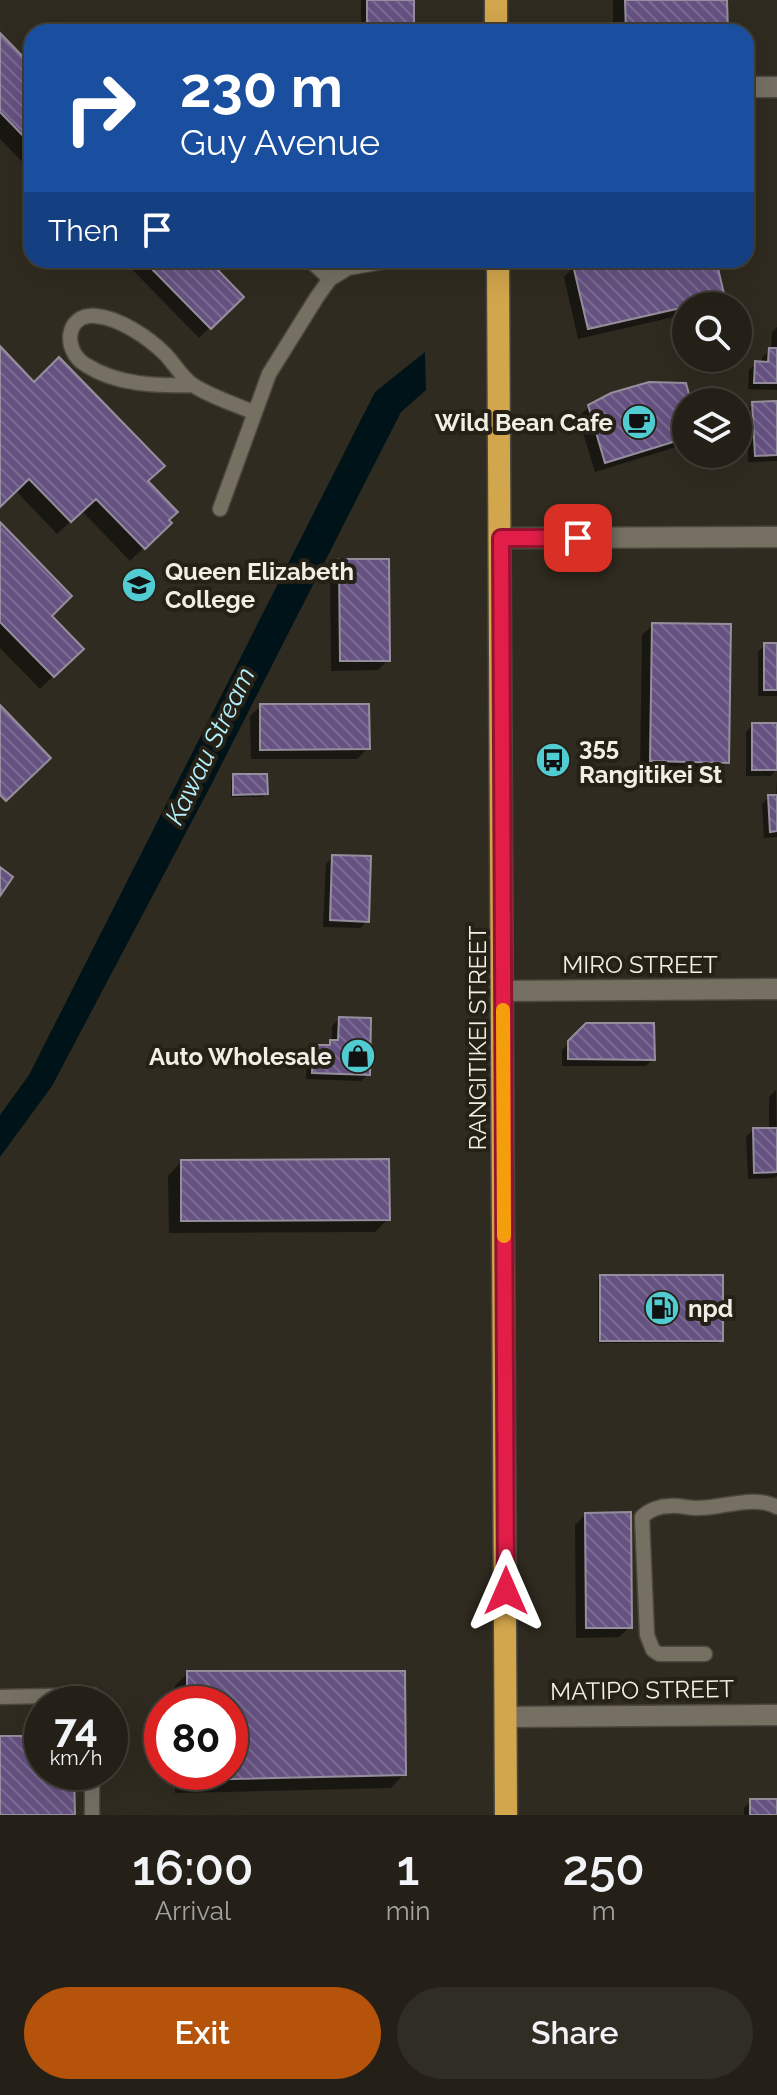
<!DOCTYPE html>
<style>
:root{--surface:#242018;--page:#302d25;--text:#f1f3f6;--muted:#a3a3a2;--line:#413e37;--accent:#b45309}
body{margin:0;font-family:Raleway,sans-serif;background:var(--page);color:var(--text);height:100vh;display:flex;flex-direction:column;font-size:30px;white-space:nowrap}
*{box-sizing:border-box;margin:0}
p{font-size:26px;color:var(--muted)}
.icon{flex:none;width:44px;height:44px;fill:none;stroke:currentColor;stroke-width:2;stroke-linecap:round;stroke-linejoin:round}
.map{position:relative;height:1815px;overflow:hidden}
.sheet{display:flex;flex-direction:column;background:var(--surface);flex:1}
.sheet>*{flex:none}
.guide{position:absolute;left:24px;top:24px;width:730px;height:244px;border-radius:24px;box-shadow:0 8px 32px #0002,0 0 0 2px var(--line);background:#1a4fa0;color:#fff;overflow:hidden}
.fabs{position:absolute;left:672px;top:292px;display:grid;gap:16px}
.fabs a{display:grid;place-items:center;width:80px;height:80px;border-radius:50%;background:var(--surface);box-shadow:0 8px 32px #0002,0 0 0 2px var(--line);font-size:40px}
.speed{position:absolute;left:24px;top:1686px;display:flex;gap:16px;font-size:40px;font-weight:700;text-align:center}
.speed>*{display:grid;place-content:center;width:104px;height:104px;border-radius:50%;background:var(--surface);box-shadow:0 8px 32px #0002,0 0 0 2px var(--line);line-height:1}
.speed small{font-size:20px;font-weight:400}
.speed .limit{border:12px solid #d22;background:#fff;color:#111}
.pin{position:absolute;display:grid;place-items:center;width:68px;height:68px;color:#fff;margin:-34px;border-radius:16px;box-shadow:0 4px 12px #0006}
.me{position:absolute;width:88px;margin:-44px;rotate:0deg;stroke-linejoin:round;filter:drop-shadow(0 0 6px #0008)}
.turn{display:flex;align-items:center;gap:28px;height:168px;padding:0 24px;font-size:36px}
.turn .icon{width:104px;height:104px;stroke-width:2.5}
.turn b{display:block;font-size:56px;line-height:68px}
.then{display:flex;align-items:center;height:76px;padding:0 24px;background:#0003;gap:16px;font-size:30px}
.eta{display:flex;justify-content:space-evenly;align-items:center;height:136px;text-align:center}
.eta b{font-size:48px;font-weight:600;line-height:56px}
.action{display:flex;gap:16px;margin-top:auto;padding:16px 24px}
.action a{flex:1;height:92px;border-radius:48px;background:var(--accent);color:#fff;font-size:32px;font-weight:600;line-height:92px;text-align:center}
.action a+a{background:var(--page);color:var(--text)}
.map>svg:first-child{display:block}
.water{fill:#001318}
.shadow{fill:#0007}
.building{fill:url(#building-back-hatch);stroke:#958f9d;stroke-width:2}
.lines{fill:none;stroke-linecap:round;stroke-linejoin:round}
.service-casing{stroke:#4c483e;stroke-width:17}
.minor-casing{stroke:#4c483e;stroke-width:23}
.trunk-casing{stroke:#4c483e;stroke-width:25}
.service{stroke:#757062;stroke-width:14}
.minor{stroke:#757062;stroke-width:20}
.trunk{stroke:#d2a64c;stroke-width:22}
.route-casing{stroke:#92132f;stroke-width:20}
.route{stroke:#e11d48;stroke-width:14}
.slow{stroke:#f59e0b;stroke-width:14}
.labels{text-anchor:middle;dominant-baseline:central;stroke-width:8;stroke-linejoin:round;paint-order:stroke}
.poi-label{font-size:24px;font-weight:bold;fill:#f1eee6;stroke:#262116;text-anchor:start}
.street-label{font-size:24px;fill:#f1eee6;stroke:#262116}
.water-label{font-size:26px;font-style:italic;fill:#b2f0fd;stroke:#262116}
</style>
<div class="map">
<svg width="777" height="1815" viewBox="0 0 777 1815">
<defs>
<pattern id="building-back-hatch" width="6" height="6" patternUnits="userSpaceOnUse" patternTransform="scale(2)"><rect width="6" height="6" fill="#665281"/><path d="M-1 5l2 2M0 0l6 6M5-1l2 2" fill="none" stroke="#7c6b93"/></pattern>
</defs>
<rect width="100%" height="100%" fill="#302b20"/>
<path class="water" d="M425 352 426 390 401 412 209 789 52 1086 0 1157V1115L29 1075 375 392Z"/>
<path class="shadow" d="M361 0H412V32H361Z
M613 0H725L726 32H613Z
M0 35 32 68V172L0 139Z
M123 260H205L241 297 199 338Z
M604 260H714L722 298 714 306H686V314L578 339 564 277 574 267Z
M777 327V390L748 389 749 370 756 363 762 364V357L771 350 772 332Z
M0 349 34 384 146 482 169 523 130 561 82 511 57 534 15 490 0 505Z
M611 395 689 402H686V444L595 472 578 417 589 407Z
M777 403V461L748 462 746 411 753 404Z
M0 525 50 616 81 649 40 689 0 648Z
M340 561 388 660 378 670 331 671 330 571Z
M653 625 727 762 716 773 640 771 642 635Z
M765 645H777V696H758V652Z
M261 706 368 748 357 759H251L250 716Z
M753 725H777V769L771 776H746V732Z
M234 776 266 793 263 797H231V780Z
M777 780V837L764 838 762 804 769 797H776Z
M333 857 367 921 360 928 323 927 326 864Z
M339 1019 368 1074 361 1081 306 1079 307 1054 314 1047H325L332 1042V1026Z
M587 1025 653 1059 646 1066H562V1050Z
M776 1090 777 1176 774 1178 748 1179 746 1137 753 1130H769V1097Z
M181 1162 388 1219 375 1232 169 1233 168 1176Z
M601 1277 721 1340 718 1343H598V1280Z
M585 1515 630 1627 619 1637 576 1638 575 1525Z
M188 1673 404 1774 391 1788 175 1793V1772H230V1704H175V1686Z
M751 1801H777V1815H744V1808Z"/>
<path class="building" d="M367 0H414V32H367Z
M625 0H727L728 32H626Z
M0 33 32 66V145L0 112Z
M143 260H208L244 297 211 329Z
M595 260H716L725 298 588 329 573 265Z
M0 346 34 382 59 357 165 466 148 481 178 512 169 520 172 523 145 549 96 499 71 522 29 479 0 507Z
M769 348H777V383H754L755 361 768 362Z
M649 382 686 383 691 402H686V438L605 463 588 405 611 393Z
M777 401V455L755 456 752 402Z
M0 522 72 596 52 616 84 649 54 677 0 622Z
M339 559H389L390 661H340Z
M652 623 731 624 729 763 650 761Z
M764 643H777V690H764Z
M260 704H369L370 749 260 750Z
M0 705 51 758 6 801 0 795Z
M752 723H777V770H752Z
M233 774H267L268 794 233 795Z
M768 795H777V831L770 832Z
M332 855 371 856 369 922 330 920Z
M0 867 13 877 0 896Z
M339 1017 371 1018 370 1075 312 1073 313 1045H330V1040H338Z
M586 1023H654L655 1060 568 1059V1041Z
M753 1128H777V1172L754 1173Z
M389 1159 390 1220 181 1221V1160Z
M600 1275H723V1341H600Z
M631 1512 632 1628H586L585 1513Z
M187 1671H405L406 1775 187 1780V1772H230V1704H187Z
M0 1736H42V1772H74L75 1815H0Z
M750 1799H777V1815H750Z"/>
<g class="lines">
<g class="service-casing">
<path id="service" d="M310 260 330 279
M192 385C157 386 117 385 86 365 62 351 65 313 96 316 119 318 148 337 165 354 174 363 182 378 193 385 211 397 235 404 255 413
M220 509 269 374 317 297 330 279 348 268 393 260
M705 1654H659L653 1650 647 1635 642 1517C649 1510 660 1506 670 1506 679 1505 687 1508 696 1508 721 1509 754 1494 777 1507
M0 1697 93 1695V1704
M92 1815V1772"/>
</g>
<g class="minor-casing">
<path id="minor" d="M746 87H777
M501 538 777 537
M503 991 777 989
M507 1717 777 1715"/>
</g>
<g class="trunk-casing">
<path id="trunk" d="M496 0V32
M498 260 506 1815"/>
</g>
<use href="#service" class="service"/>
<use href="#minor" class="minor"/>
<use href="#trunk" class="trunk"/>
</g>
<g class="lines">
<g class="route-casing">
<path id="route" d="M506 1591 501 538H578"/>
</g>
<use href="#route" class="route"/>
<path class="slow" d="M503 1010 504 1236"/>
</g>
<defs>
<g id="cafe-disc" transform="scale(1.8)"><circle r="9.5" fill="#51ccd2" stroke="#262116"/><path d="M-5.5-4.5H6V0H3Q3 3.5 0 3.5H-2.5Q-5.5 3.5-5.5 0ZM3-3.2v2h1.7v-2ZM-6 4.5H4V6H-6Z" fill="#111"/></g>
<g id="school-disc" transform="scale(1.8)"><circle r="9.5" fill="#51ccd2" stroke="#262116"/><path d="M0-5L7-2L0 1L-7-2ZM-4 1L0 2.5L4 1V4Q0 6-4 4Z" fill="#111"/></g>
<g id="bus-disc" transform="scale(1.8)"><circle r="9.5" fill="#51ccd2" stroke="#262116"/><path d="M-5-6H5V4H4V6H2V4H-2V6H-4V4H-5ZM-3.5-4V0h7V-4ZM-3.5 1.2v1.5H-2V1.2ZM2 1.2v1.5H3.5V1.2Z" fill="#111"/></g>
<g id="shop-disc" transform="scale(1.8)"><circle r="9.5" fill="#51ccd2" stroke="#262116"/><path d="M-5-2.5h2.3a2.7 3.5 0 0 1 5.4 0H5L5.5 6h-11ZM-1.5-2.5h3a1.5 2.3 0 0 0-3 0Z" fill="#111"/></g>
<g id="fuel-disc" transform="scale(1.8)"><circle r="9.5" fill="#51ccd2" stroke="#262116"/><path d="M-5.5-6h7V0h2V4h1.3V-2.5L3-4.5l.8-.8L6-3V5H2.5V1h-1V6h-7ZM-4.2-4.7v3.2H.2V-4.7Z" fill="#111"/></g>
</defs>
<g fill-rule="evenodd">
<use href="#cafe-disc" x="639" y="422"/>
<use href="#school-disc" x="139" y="585"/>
<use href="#bus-disc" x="553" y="760"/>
<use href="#shop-disc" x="358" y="1056"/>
<use href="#fuel-disc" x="662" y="1308"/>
</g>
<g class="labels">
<g class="poi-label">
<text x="613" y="422" text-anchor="end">Wild Bean Cafe</text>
<text x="165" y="571">Queen Elizabeth<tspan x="165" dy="28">College</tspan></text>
<text x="579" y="746">355<tspan x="579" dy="28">Rangitikei St</tspan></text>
<text x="332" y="1056" text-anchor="end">Auto Wholesale</text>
<text x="688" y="1308">npd</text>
</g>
<g class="street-label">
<text x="640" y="964">MIRO STREET</text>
<text transform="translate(477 1038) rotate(-90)">RANGITIKEI STREET</text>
<text transform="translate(642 1690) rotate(-1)">MATIPO STREET</text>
</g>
<g class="water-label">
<text transform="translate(210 746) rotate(-64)">Kawau Stream</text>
</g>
</g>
</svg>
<div class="fabs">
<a><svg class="icon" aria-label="search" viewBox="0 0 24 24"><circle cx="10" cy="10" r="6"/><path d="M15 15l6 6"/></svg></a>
<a><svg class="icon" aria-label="layers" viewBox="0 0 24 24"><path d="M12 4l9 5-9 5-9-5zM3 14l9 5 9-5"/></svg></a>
</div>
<div class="speed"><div>74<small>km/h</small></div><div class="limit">80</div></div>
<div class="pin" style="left:578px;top:538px;background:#d93025"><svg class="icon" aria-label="arrive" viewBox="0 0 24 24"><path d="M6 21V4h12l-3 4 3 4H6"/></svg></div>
<svg class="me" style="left:506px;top:1591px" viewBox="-20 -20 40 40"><path d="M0-17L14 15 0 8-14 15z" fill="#e11d48" stroke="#fff" stroke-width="4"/></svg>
<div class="guide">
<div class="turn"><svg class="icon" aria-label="right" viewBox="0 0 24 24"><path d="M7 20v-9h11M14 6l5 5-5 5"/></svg><div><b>230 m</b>Guy Avenue</div></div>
<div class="then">Then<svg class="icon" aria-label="arrive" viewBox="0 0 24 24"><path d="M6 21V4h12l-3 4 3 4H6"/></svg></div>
</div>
</div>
<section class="sheet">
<div class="eta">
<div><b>16:00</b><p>Arrival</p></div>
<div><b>1</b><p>min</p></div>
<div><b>250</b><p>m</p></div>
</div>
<div class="action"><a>Exit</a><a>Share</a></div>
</section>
